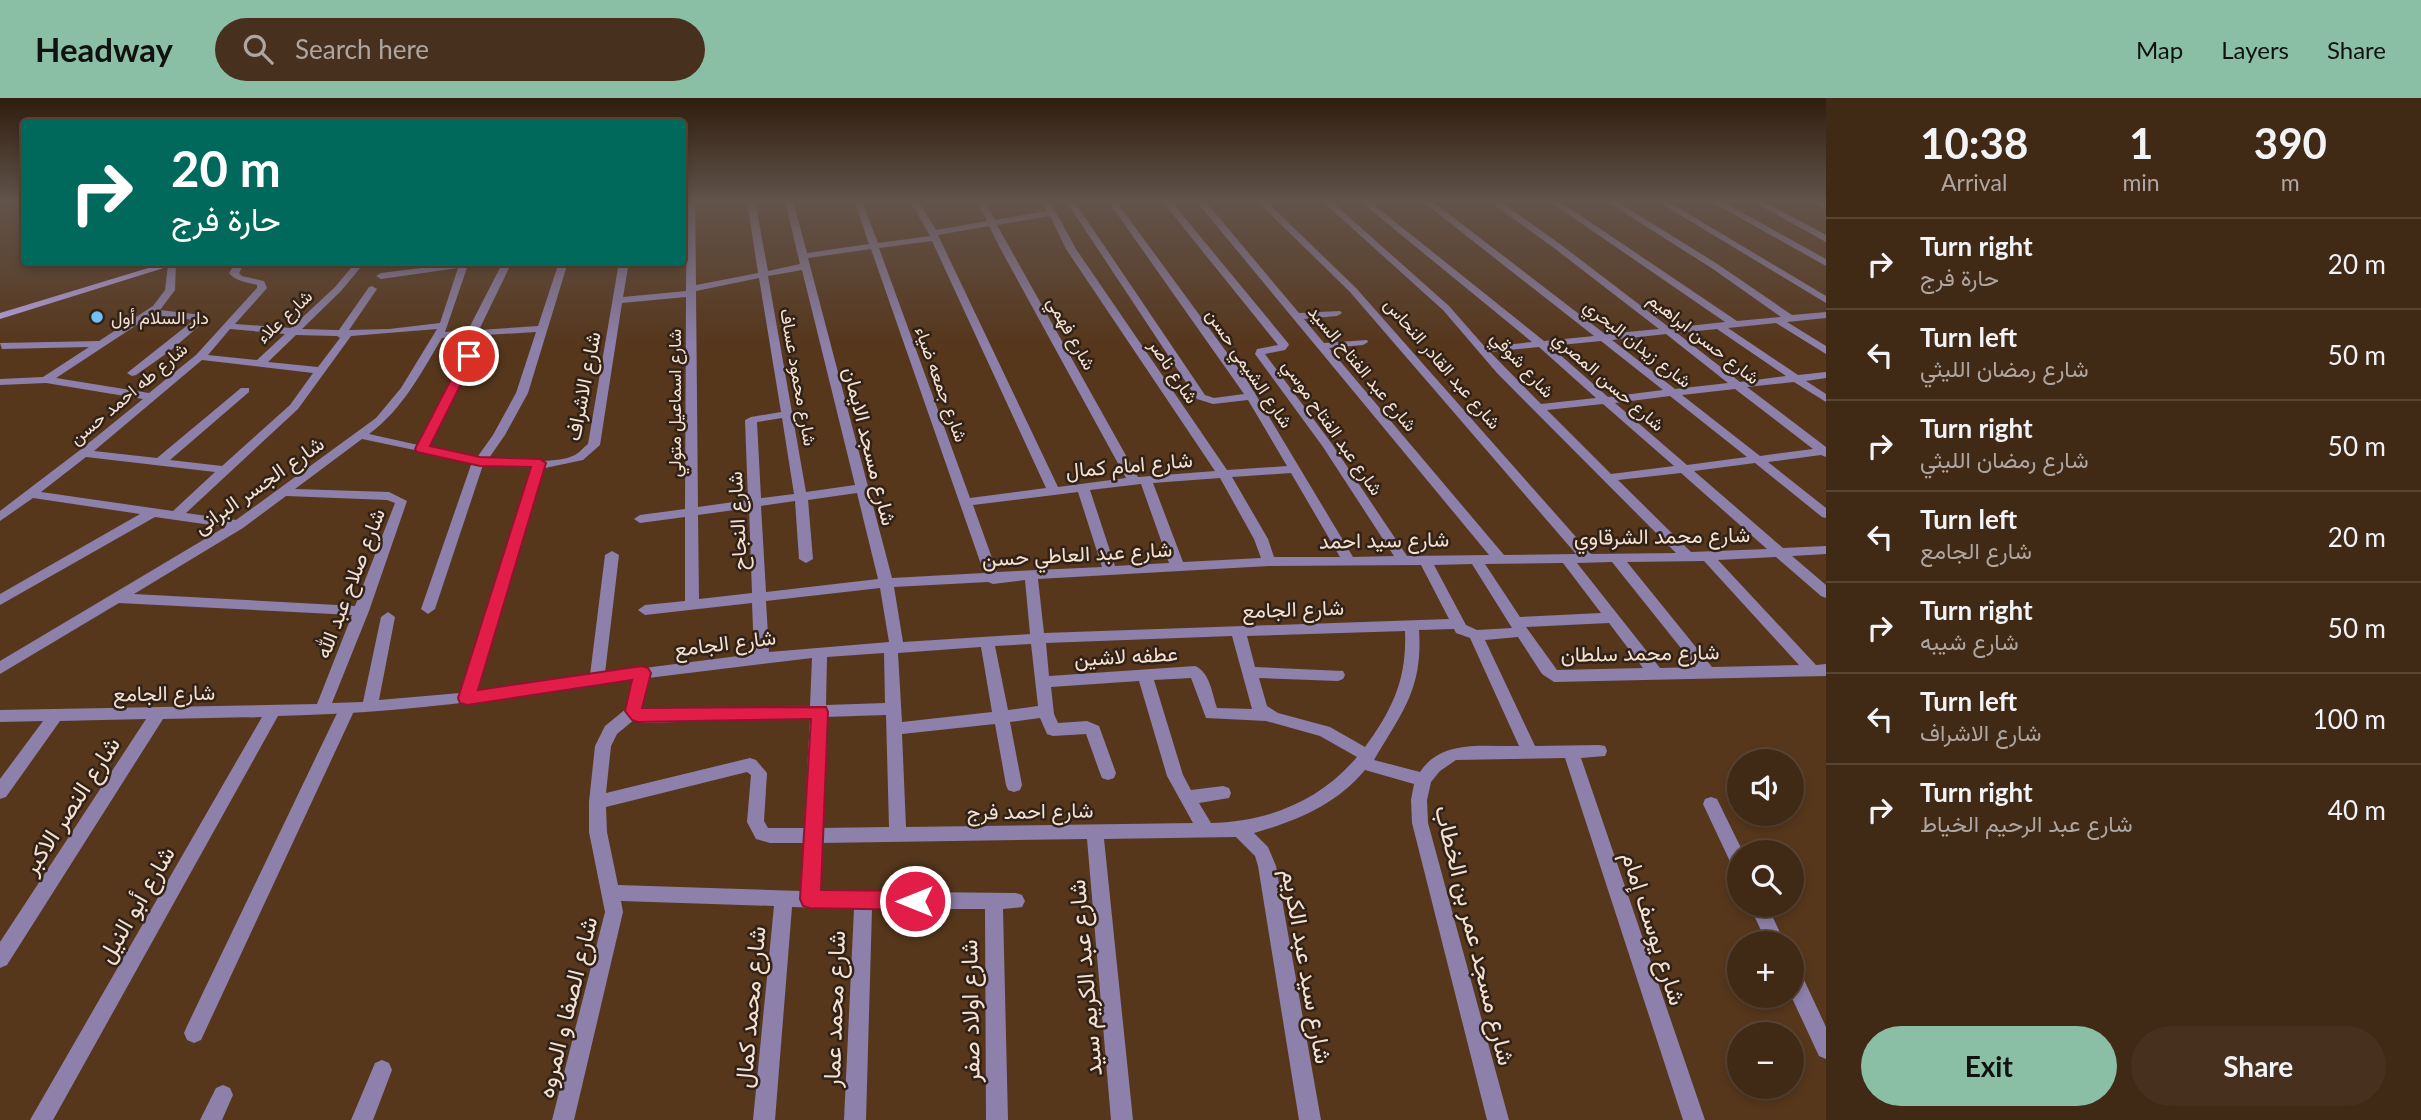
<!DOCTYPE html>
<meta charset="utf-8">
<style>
:root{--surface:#402915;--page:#47311e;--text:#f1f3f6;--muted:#aea6a0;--line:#594534;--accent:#8abfa5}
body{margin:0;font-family:Lato,Vazirmatn,sans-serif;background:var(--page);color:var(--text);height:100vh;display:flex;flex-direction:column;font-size:26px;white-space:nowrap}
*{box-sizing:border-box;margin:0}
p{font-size:23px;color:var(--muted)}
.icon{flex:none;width:38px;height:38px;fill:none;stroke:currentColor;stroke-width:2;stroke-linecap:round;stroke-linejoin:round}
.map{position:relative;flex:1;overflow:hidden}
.drawer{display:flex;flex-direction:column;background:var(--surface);width:595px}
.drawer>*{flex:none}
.hud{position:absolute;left:21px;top:21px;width:665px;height:147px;border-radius:7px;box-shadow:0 4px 10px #0003,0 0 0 2px var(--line);background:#00695c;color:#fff;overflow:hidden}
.fabs{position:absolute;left:1727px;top:651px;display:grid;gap:14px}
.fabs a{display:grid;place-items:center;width:77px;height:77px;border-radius:50%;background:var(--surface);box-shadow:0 4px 10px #0003,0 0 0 2px var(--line);font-size:35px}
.pin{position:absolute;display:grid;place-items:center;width:60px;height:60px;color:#fff;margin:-30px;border:4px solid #fff;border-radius:50%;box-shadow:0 2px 7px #0007}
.me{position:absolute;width:77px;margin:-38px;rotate:270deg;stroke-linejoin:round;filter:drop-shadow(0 0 5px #0008)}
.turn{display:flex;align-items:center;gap:24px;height:147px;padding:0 35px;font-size:32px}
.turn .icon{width:91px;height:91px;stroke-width:2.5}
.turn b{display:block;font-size:49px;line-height:60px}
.eta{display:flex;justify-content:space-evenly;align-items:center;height:119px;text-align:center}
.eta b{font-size:42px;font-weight:700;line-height:49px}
.cta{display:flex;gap:14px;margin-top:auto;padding:14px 35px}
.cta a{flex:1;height:80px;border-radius:42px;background:var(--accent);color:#111;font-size:28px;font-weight:700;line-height:80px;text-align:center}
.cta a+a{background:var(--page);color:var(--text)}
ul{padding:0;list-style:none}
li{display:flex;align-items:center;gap:21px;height:91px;padding:0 35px;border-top:2px solid var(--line)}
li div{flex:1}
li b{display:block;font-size:26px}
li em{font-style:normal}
header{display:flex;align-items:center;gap:42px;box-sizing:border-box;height:98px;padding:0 35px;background:var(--accent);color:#111}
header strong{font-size:33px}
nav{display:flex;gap:38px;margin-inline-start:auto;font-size:24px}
.search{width:490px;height:63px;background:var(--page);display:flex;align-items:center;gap:18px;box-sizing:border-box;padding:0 24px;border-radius:38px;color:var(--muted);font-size:26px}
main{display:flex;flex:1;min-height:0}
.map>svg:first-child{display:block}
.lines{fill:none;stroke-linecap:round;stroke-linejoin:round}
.service{fill:#8d80aa;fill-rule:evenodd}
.minor{fill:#8d80aa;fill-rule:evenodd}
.secondary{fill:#b9a3e6;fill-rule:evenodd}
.route{fill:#e11d48;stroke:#92132f;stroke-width:2}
.poi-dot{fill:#72c1f5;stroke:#312217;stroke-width:2.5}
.labels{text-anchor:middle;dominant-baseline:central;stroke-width:5;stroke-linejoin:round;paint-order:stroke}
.far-street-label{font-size:18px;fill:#f5e1d2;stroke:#312217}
.far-poi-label{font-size:18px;fill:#f5e1d2;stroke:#312217;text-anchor:start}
.street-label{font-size:21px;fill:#f5e1d2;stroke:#312217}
.near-street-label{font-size:24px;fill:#f5e1d2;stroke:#312217}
</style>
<header>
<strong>Headway</strong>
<div class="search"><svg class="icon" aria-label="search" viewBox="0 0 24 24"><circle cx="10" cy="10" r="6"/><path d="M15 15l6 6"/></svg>Search here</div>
<nav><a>Map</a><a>Layers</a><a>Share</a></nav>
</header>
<main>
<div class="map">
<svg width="1826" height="1022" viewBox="0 0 1826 1022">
<rect width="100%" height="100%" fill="#56371c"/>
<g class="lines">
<path class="service" d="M347 605 352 607 355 611 201 942 194 945 187 942 184 935 187 928 339 611 342 607Z"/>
<path class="minor" d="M687 103H695L696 187 758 175 747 103H755L768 173 800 166 785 103H793L807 155 869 146 854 103H862L878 145 930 138 910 103H918L936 132 987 123 977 103H985L995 122 1047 113 1042 103H1050L1076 151 1227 372 1287 368 1248 302 1213 306 1197 301 1066 103H1074L1205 297 1214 300 1244 296 1108 103H1116L1247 282 1353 459 1394 458 1323 349 1255 256 1257 251 1278 247 1162 103H1171L1288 245 1289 247 1285 252 1265 256 1332 346 1407 458 1489 457 1196 103H1205L1299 215 1340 213 1342 215 1337 218 1304 221 1324 245 1367 242 1368 244 1363 247 1329 250 1504 457 1576 456 1350 194 1257 103H1266L1356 190 1591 456 1676 455 1497 275 1443 212 1322 103H1331L1449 208 1485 249 1532 244 1360 103H1369L1544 243 1594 238 1422 103H1432L1605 236 1659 231 1554 150 1489 103H1499L1560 146 1670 230 1725 224 1549 103H1559L1737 223 1781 219 1713 171 1606 103H1616L1719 167 1792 217 1826 214V220L1787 224 1826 248V256L1776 225 1728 230 1798 277 1826 274V280L1806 283 1826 296V304L1794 284 1747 289 1826 349V359L1821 357 1768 364 1826 410V420L1822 419 1755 365 1694 373 1783 450 1826 448V456L1792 458 1826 487V500L1821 498 1776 459 1718 462 1816 567 1826 566V578L1554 584 1542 576 1518 539 1485 542 1535 648 1599 647 1605 648 1607 653 1605 658 1581 660 1705 1022H1683L1565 660 1456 662 1440 673 1431 684 1427 702 1428 725 1509 1022H1487L1412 725 1411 702 1414 686 1365 672C1336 707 1296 723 1254 735L1268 749 1276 768 1321 1022H1299L1258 768 1255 758 1236 739 1104 741 1133 1022H1111L1087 741 821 745 819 793 1016 795 1022 797 1025 803 1022 809 1003 811 1008 1022H986L985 811H872L866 1022H844L854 811 792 809 775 1022H753L774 808 621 803 623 814 574 1022H552L605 814 589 734V704L595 648 605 628 627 610 633 582C515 599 398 616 278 618L53 1022H30L262 619 163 621 7 867 0 870V844L146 621 60 623 6 699 0 701V681L43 623 0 624V612L317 606 352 517 119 505 0 576V563L225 429 155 419 0 507V496L140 416 33 400 0 423V413L80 352 143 301 46 285 0 287V281L43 279 89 249 2 251 0 245 99 243 153 208 165 192 168 167 176 165 175 192 160 212 202 217 207 220 206 222 170 253 136 277 132 278 127 275 194 222 152 217 56 280 149 295 196 257 257 190V187C246 184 237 184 229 175L236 164H245L239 175 242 178 264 183 267 190 235 226 291 230 335 189 356 164H365L341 193 302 231 336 232H339L369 189 372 188 377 191 349 232 389 231 440 225 458 170 381 181 376 178 381 175 469 164 445 234 468 232 503 164H512L479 232 538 228 559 164H568L528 295 505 337 489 360C511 362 555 367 575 357 580 354 584 349 588 346L619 164H629L623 199 686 193ZM1050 118 1066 151 1215 373 1138 379 997 127ZM989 128 1000 150 1126 380 1058 389 938 137ZM932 143 1046 390 970 400 879 150ZM871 151 984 475 892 480 808 160ZM802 172 855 387 806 394 768 178ZM759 180 781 314 751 319 745 322 748 402 698 409 696 193ZM686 199 685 411 640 417 634 421 640 425 685 419V503L645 507 638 512 645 517 752 505 754 556 605 575 619 457 612 453 605 457 590 577 476 593 545 370 583 362 600 347 622 205ZM230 231 285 236 257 262 208 257ZM437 231 401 290 376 320 236 422 186 415 298 311 351 238ZM1717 231 1786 278 1740 284 1677 235ZM536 234 516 295 493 337 478 358 429 349 485 237ZM1666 236 1728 285 1675 291 1612 242ZM296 237 337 238 340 240 318 269 268 264ZM474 238 418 347 369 336C403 311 421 275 442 240ZM1601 243 1663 292 1608 299 1550 248ZM1539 249 1596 300 1541 306 1490 254ZM202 262 313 275 290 307 222 368 170 362 249 294V290H241L157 360 94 353ZM1735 291 1813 351 1760 358 1682 297ZM1670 298 1747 359 1687 367 1615 305ZM1603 306 1674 368 1611 376 1547 312ZM782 320 794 396 761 400 757 324ZM362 341 472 364 421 511 428 516 435 511 483 367 532 370 460 595 379 602 395 519 388 514 381 519 363 604 332 605 369 513 407 403 389 394 295 391ZM86 359 215 374 173 413 41 394ZM1291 375 1340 459H1274L1268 441 1232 379ZM1681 375 1767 451 1691 454 1618 382ZM1220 380 1254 441 1261 460 1183 464 1153 385ZM1141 386 1169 465 1115 468 1090 392ZM1078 394 1102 469 997 474 973 407ZM857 395 878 481 766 494 761 408 795 403 799 461 806 465 813 461 808 402ZM286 398 387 402 395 405 355 508 134 496 243 430ZM749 410 752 495 699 501 698 417ZM1704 463 1799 567 1712 569 1627 464ZM1612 464 1696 569 1660 570 1577 465ZM1563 465 1601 515 1520 519 1485 466ZM1472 466 1512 530 1477 532 1466 527 1434 467ZM1421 467 1449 521 1044 535 1038 481 1269 468ZM1025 482 1030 536 903 544 894 489 988 484 993 486ZM880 490 889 544 769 554 766 503ZM1609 525 1643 570 1557 572 1526 529ZM1454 531 1456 535 1470 540 1519 648C1484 649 1442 641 1420 674L1374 662C1402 614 1423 591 1419 532ZM1405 533C1407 580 1393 611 1365 649L1330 629 1278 615 1267 608 1259 580 1338 583 1343 581 1345 577 1343 573 1255 569 1247 538ZM1232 538 1252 611 1217 610C1212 596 1210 574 1195 568L1049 578 1046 545ZM1031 546 1038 608 1008 612 995 548ZM981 549 992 614 902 624 898 555ZM884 555 885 605 826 607 827 559ZM812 560 810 608 647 613 642 610 648 580ZM1191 580 1206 620 1266 623 1320 638 1357 659C1320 703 1267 724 1211 725L1199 705 1229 700 1231 695 1229 690 1223 688 1191 692 1183 677 1154 582ZM1139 583 1167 678 1193 725 906 729 902 636 995 626 1006 687 1008 692 1014 694 1020 692 1022 687 1010 624 1040 620 1047 636 1053 638 1086 636 1100 675 1102 680 1108 682 1114 680 1116 675 1099 628 1087 623 1058 625 1054 616 1051 589ZM886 617 889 729 821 730 825 619ZM810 620 804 730H768L764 723 767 675 756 662 750 660 606 695 611 648 617 636 635 621 645 625ZM747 674 751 677 747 724 756 741 770 745H804L801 793 618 787 607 734 606 709Z
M1657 103H1667L1826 198V205Z
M1710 103H1721L1826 161V168Z
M1752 103H1763L1826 137V144Z
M1813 103 1826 105V111L1814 105Z
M1711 699 1717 701 1743 754H1740V775L1734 772 1703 706 1705 701Z
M1749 807H1767L1785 845H1767Z
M1792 869 1799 871 1826 929V961L1819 958 1791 898Z
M382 962 389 965 392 972 373 1022H351L375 965Z
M223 987 230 990 233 997 222 1022H200L216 990Z"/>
<path class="secondary" d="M168 164H183L0 221V215Z"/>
</g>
<linearGradient id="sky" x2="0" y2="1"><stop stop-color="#2f1e0f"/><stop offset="0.42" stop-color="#62534b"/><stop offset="1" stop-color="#62534b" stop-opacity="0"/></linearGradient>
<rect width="1826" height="246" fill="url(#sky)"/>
<path class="route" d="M469 255 475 258 430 348 480 359 540 361 546 365 478 592 642 568 648 570 651 575 642 610 826 609 828 614 821 792 915 793 923 796 926 803 923 809 915 812 810 810 803 808 800 801 811 621 638 624 632 622 625 613 632 582 467 607 460 605 458 600 531 369 480 368 417 354 415 351 463 258Z"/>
<circle class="poi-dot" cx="97" cy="219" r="7"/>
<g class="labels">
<g class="far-street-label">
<text transform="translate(284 218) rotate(-43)">شارع علاء</text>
<text transform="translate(1072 235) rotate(61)">شارع فهمي</text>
<text transform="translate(1704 240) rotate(38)">شارع حسن ابراهيم</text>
<text transform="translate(1638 245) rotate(38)">شارع زيدان البحري</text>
<text transform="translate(1443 265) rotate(49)">شارع عبد القادر النحاس</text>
<text transform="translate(1523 266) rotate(47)">شارع شوقي</text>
<text transform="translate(1250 270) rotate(56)">شارع الشيمي حسن</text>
<text transform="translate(1363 270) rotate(50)">شارع عبد الفتاح السيد</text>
<text transform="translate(1174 273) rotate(56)">شارع ناصر</text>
<text transform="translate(799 279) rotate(80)">شارع محمود عساف</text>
<text transform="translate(1609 283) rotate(41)">شارع حسن المصري</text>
<text transform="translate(942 286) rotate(70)">شارع جمعه ضياء</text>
<text transform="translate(128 295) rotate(-40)">شارع طه احمد حسن</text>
<text transform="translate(674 305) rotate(-90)">شارع اسماعيل متولي</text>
<text transform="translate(1333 329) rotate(55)">شارع عبد الفتاح موسي</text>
</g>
<g class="far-poi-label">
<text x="111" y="219">دار السلام أول</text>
</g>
<g class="street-label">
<text transform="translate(582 288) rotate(-79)">شارع الاشراف</text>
<text transform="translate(871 348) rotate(76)">شارع مسجد الايمان</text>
<text transform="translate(1129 366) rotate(-5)">شارع امام كمال</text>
<text transform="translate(258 386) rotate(-35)">شارع الجسر البرانى</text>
<text transform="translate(736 423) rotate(-93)">شارع النجاح</text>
<text transform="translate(1662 437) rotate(-1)">شارع محمد الشرقاوي</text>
<text transform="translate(1384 441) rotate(-1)">شارع سيد احمد</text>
<text transform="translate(1077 455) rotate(-3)">شارع عبد العاطي حسن</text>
<text transform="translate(349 485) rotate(-69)">شارع صلاح عبد الله</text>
<text transform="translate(1293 510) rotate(-2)">شارع الجامع</text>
<text transform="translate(725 544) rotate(-7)">شارع الجامع</text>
<text transform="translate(1640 554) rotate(-1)">شارع محمد سلطان</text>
<text transform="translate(1126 557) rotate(-3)">عطفه لاشين</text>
<text transform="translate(164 594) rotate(-1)">شارع الجامع</text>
<text transform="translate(1030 712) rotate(-1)">شارع احمد فرج</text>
</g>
<g class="near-street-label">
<text transform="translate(70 707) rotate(-57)">شارع النصر الاكبر</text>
<text transform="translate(135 806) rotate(-60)">شارع أبو النيل</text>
<text transform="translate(1655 830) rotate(72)">شارع يوسف إمام</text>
<text transform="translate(1476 837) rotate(76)">شارع مسجد عمر بن الخطاب</text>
<text transform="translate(1308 868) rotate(80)">شارع سيد عبد الكريم</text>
<text transform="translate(1084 880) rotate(-95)">شارع عبد الكريم سيد</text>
<text transform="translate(566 909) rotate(-76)">شارع الصفا و المروه</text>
<text transform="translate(749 909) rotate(-85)">شارع محمد كمال</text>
<text transform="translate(833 911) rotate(-88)">شارع محمد عمار</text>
<text transform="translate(969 913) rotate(-91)">شارع اولاد صفر</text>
</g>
</g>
</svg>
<div class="fabs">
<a><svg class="icon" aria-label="sound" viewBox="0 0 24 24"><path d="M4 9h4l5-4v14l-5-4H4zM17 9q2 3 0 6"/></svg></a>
<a><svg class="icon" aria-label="search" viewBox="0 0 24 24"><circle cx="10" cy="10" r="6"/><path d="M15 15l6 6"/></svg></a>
<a>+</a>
<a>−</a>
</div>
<div class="pin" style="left:469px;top:258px;background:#d93025"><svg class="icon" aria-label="arrive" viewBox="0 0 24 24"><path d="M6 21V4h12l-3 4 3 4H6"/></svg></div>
<svg class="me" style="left:915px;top:803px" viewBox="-20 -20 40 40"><circle r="17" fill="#e11d48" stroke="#fff" stroke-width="3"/><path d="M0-11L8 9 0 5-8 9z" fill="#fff"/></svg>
<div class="hud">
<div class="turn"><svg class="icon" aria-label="right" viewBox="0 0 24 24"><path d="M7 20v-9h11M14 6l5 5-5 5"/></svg><div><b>20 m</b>حارة فرج</div></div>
</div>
</div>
<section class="drawer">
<div class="eta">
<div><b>10:38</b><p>Arrival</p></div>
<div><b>1</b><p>min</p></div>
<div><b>390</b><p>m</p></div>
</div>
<ul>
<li><svg class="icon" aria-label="right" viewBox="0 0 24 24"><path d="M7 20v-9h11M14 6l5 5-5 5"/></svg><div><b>Turn right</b><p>حارة فرج</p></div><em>20 m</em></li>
<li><svg class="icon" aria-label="left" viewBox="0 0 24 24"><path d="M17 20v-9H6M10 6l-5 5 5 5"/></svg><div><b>Turn left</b><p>شارع رمضان الليثي</p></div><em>50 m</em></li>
<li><svg class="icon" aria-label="right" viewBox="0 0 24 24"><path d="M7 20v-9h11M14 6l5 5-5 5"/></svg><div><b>Turn right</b><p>شارع رمضان الليثي</p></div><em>50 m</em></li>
<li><svg class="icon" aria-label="left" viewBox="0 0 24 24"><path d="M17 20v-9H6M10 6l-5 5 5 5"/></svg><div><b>Turn left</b><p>شارع الجامع</p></div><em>20 m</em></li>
<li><svg class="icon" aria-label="right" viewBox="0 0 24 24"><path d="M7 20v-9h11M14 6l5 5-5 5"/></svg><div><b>Turn right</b><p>شارع شيبه</p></div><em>50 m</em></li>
<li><svg class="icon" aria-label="left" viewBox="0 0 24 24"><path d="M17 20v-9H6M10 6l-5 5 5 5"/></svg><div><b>Turn left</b><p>شارع الاشراف</p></div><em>100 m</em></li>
<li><svg class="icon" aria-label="right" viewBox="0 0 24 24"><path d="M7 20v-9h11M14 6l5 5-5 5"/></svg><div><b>Turn right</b><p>شارع عبد الرحيم الخياط</p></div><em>40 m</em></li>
</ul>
<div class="cta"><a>Exit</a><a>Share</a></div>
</section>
</main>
